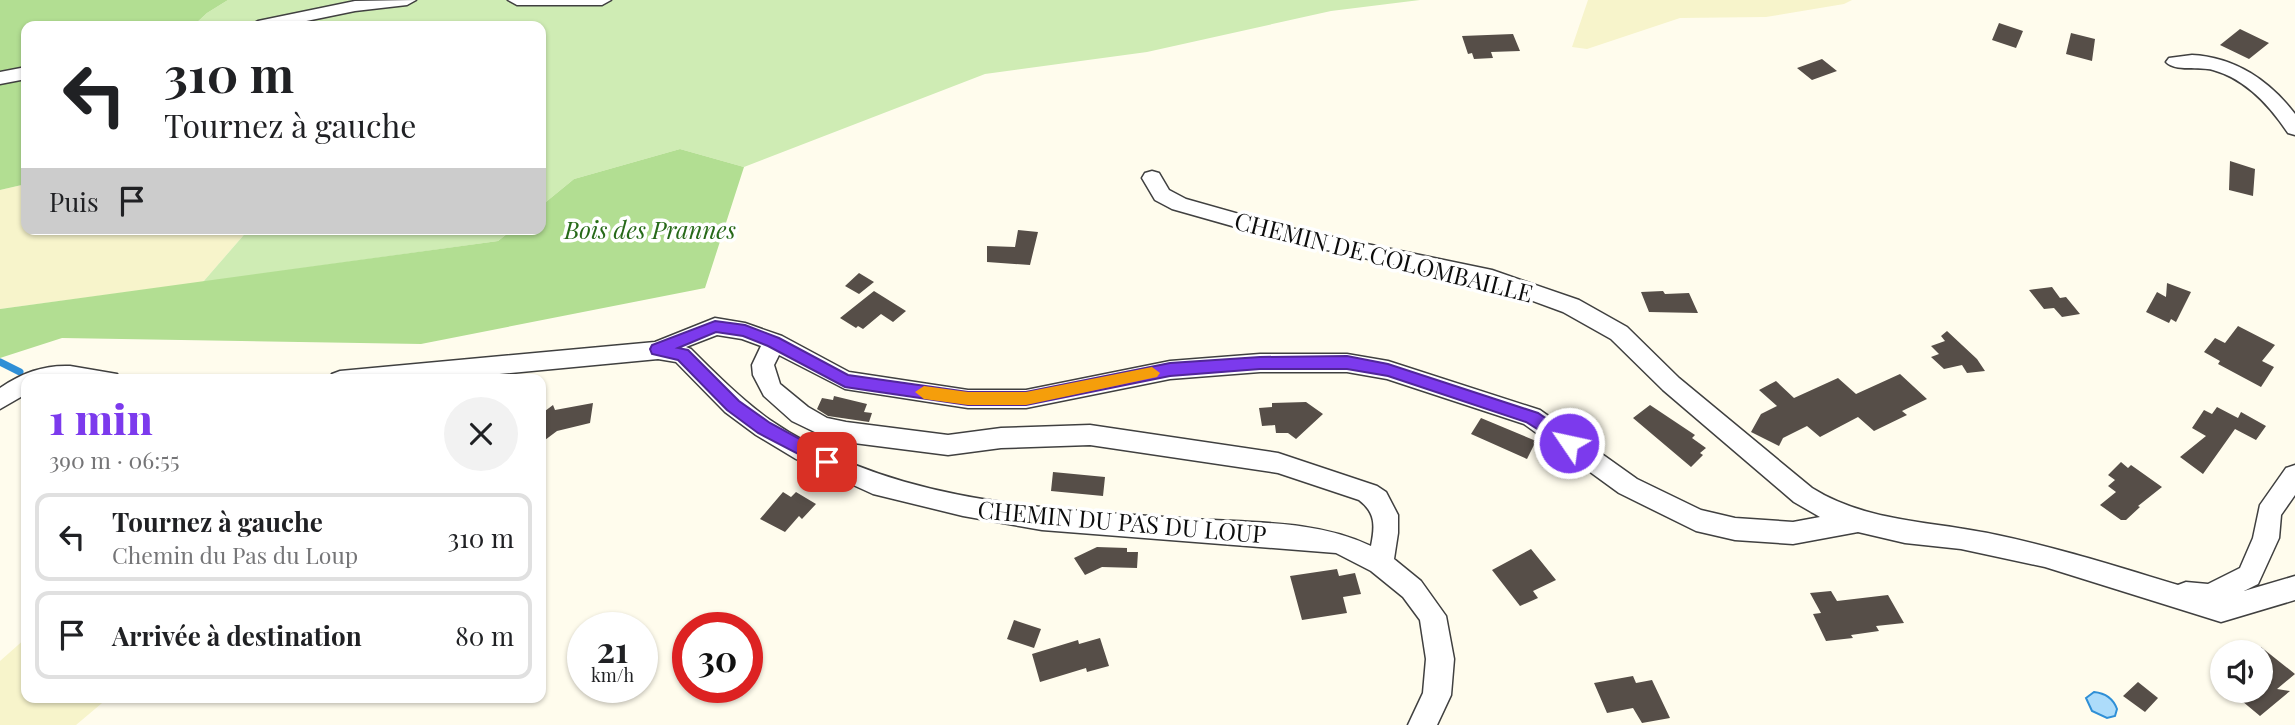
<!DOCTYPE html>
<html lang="fr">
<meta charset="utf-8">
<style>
:root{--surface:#fff;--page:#f2f2f2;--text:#202124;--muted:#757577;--line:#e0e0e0;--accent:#7c3aed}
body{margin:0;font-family:"Playfair Display",serif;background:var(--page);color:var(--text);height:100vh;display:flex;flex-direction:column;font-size:26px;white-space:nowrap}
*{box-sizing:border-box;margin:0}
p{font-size:23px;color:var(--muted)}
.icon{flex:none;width:38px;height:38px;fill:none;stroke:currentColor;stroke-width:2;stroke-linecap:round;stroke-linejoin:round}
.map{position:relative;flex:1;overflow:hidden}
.panel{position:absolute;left:21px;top:374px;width:525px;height:329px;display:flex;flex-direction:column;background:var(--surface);border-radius:14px;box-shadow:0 2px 5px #0004}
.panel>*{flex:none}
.banner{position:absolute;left:21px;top:21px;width:525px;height:214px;border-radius:14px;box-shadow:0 2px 5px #0004;background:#fff;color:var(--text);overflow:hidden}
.tools{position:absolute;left:2210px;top:640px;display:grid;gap:14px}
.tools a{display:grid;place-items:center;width:63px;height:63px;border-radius:50%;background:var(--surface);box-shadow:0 2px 5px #0004;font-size:35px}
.speed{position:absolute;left:567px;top:612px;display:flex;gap:14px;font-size:35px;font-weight:700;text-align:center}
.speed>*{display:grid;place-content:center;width:91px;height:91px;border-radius:50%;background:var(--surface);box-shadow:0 2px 5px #0004;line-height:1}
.speed small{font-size:18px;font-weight:400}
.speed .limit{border:10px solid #d22;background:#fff;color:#111}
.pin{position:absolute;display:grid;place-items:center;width:60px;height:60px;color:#fff;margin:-30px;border-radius:14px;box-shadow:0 4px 10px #0006}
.me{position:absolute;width:77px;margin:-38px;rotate:304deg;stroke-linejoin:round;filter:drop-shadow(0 0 5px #0008)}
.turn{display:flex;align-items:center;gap:24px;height:147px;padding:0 28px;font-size:32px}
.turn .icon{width:91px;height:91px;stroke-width:2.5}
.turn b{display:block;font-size:49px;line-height:60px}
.then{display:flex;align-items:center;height:66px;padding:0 28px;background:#0003;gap:14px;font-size:26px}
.round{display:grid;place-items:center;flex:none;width:74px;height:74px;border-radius:37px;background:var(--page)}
.head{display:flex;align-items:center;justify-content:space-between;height:119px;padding:0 28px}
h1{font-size:42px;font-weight:800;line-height:52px;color:var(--accent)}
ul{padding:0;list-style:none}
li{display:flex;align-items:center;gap:21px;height:88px;margin:0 14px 10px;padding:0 14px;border:4px solid var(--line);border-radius:14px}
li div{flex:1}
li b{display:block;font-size:26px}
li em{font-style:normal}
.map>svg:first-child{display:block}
.farmland{fill:#f7f4cb}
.green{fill:#cfecb4}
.forest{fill:#b2de92}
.water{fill:#addcfa;stroke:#2f8fd6;stroke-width:2}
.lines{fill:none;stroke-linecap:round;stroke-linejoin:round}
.stream{stroke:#2f8fd6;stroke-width:7}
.building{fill:#564e48}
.minor-casing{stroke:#404040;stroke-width:3}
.minor{fill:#fff;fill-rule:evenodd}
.route{fill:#7c3aed;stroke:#51269a;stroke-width:2}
.slow{fill:#f59e0b}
.labels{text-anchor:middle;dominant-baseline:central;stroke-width:7;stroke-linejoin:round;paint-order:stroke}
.park-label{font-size:24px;font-style:italic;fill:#276919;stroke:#fff}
.street-label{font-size:24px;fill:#0d0d0d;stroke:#fff}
</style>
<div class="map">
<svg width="2295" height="725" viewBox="0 0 2295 725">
<rect width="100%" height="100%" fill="#fffced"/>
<path class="farmland" d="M1588 0H1852L1844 4 1766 17 1680 18 1587 49 1572 47Z
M26 184V229H249L203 282 0 309V190Z
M26 638V698H108L76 725H0V661Z"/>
<path class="green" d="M228 0H1420L1331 11 1147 52 985 74 744 167 680 149 574 179 541 206V26H193L207 13Z
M249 229H513L498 241 203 282Z"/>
<path class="forest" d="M0 0H228L207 13 193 26H26V184L0 190Z
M680 149 744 167 705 288 421 344 62 338 0 358V309L498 241 513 229H541V206L574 179Z"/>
<path class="water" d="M2094 692C2104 693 2113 698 2117 709L2115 716 2107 718 2092 711 2086 698Z"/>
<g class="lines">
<path class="stream" d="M0 362 20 372"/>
</g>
<path class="building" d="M1999 23 2023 31 2016 48 1992 40Z
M2240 29 2269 43 2249 59 2220 45Z
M2071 33 2095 39 2092 61 2066 54Z
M1513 34 1520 51 1491 52 1493 58 1474 59 1472 53 1468 54 1462 36Z
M1822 59 1837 71 1812 80 1797 68Z
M2230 161 2255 169 2253 196 2229 190Z
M1018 230 1038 232 1030 265 987 262V246L1015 247Z
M859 273 874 282 859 294 845 286Z
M2167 283 2191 292 2176 322 2171 319 2169 323 2146 312 2157 292 2166 297Z
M2052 287 2060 298 2066 297 2080 314 2062 317 2054 308 2044 309 2029 290Z
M874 291 906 311 893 322 881 314 863 329 858 326 856 328 840 318Z
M1663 291 1665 294 1689 293 1698 313 1649 312 1641 292Z
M2238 326 2275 345 2262 361 2274 367 2261 387 2218 364 2220 361 2204 352 2215 338 2225 343Z
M1947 331 1977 359 1985 371 1967 373 1962 365 1944 369 1931 357 1939 354 1931 346 1945 341 1941 336Z
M1900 374 1927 399 1902 411 1907 415 1874 431 1858 417 1820 437 1807 426 1783 438 1779 446 1751 432 1761 414 1777 406 1759 390 1776 381 1794 398 1838 378 1856 394Z
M834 396 867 404 864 412 872 413 869 422 828 416 817 409 822 398 833 400Z
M1306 402 1323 414 1296 439 1288 433H1276L1275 425 1262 426 1259 408 1272 407V403Z
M593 403 590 423 557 431 541 443V414L553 405 555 410Z
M1650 405 1695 435 1692 438 1706 448 1700 453 1703 455 1691 467 1633 418Z
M2217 407 2238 418 2241 412 2266 426 2256 440 2235 429 2203 474 2180 457 2206 436 2192 428 2204 410 2212 414Z
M1481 418 1536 441 1527 459 1471 434Z
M2121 462 2128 468 2131 465 2162 487 2138 506 2140 507 2126 520H2121L2100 505 2116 492 2108 486 2115 480 2108 475Z
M1053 472 1105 477 1103 496 1051 491Z
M783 492 791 497 796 492 816 504 802 519 799 516 785 532 760 519Z
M1097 547 1127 548V552H1138L1137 568 1102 567 1085 575 1074 558Z
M1531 549 1556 580 1533 591 1538 598 1520 606 1492 570Z
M1337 569 1339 576 1355 573 1361 594 1343 597 1347 613 1302 620 1290 576Z
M1831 591 1837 601 1888 595 1904 623 1876 626 1879 631 1851 635 1853 638 1826 641 1813 614 1821 613 1810 593Z
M1014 620 1041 629 1034 648 1007 639Z
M1100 638 1109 666 1087 672 1086 668 1040 682 1032 654 1078 640 1079 644Z
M2261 647 2295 674 2277 689 2290 691 2260 716 2230 691H2261Z
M1633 676 1636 683 1652 680 1670 718 1642 723 1633 708 1607 713 1594 683Z
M2138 682 2158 698 2145 712 2123 696Z"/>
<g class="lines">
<g class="minor-casing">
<path id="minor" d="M416 0 407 5 355 11 282 26H249L258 21 355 1Z
M508 0H611L602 5H517Z
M2192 55C2235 57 2270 81 2295 114V135L2288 133C2270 106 2246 79 2213 70 2200 66 2175 72 2166 62L2169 58Z
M26 67V79L0 84V72Z
M1152 171 1159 173 1169 190 1186 199 1285 227 1492 270 1579 300 1627 327 1679 378 1812 488C1868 523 1934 521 1997 535 2059 548 2118 567 2178 585L2186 582 2208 584 2240 568 2253 538 2260 505 2286 468 2295 465V495L2281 515 2279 538 2258 584 2244 591 2295 576V600L2221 622 2045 567 1961 549 1905 543 1858 532 1793 544 1735 540 1696 531 1619 493 1524 424 1387 379 1347 372H1260L1170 379 1026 408H968L845 389 779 355 774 365 780 384 808 407 827 418 846 422 948 435 1001 428 1090 425 1278 453 1377 486 1386 492 1398 515V533L1394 559 1421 581 1446 616 1454 659 1451 695 1437 725H1408L1423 693 1426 659 1420 620 1403 597 1371 571 1336 553 1042 530 963 516 873 494 796 459 756 435 725 412 676 362 658 359 436 380H329L332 374 340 371 655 342 715 318 745 323 782 336 849 372 968 390H1026L1170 361 1260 354H1347L1388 361 1540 410 1637 479 1701 510 1735 518 1793 522 1820 517 1794 502 1663 390 1611 339 1563 312 1489 285 1285 241 1172 209 1155 200 1142 178 1145 173ZM717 335 742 339 761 346 752 365 753 375 764 396 792 421 821 435 846 442 948 455 1001 448 1090 445 1278 473 1359 500C1376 513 1375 526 1371 546 1317 520 1252 523 1194 519 1050 509 893 505 770 420 741 399 716 374 691 349L686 347Z
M70 366 117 374 120 380H26V394L0 409V388C22 373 43 365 70 366Z"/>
</g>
<use href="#minor" class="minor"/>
</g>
<path class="route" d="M715 321 745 325 779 338 848 375 968 392H1026L1170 363 1260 357 1347 356 1388 364 1538 413 1575 438 1577 443 1575 447 1569 449 1526 422 1388 376 1347 369H1260L1170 376 1026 405H968L845 387 768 346 743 336 716 332 678 348 688 350 739 401 770 423 833 457 836 462 833 467 827 469 758 433 727 410 678 360 652 354 650 349 652 345Z"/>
<path class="slow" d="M1152 367 1160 373 1157 377 1026 405H968L924 399 915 392 924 386 968 392H1026Z"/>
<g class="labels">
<g class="park-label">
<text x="650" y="229">Bois des Prannes</text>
</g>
<g class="street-label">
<text transform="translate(1384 256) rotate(14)">CHEMIN DE COLOMBAILLE</text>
<text transform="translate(1122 521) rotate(5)">CHEMIN DU PAS DU LOUP</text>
</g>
</g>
</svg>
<div class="tools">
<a><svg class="icon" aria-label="sound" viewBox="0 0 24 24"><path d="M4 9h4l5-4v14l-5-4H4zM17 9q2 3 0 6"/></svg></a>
</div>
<div class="speed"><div>21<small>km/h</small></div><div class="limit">30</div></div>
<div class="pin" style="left:827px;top:462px;background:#d93025"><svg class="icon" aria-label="arrive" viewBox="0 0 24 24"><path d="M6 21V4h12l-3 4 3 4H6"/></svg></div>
<svg class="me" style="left:1569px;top:443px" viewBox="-20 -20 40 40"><circle r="17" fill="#7c3aed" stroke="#fff" stroke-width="3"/><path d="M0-11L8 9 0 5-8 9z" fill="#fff"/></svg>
<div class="banner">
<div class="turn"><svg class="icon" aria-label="left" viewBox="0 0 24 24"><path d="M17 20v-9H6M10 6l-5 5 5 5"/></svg><div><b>310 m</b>Tournez à gauche</div></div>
<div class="then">Puis<svg class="icon" aria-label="arrive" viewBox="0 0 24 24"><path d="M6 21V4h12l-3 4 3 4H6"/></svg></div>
</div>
<section class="panel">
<div class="head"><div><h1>1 min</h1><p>390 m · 06:55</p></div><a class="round"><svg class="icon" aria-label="close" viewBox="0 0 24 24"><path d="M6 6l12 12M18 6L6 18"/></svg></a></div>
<ul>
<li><svg class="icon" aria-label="left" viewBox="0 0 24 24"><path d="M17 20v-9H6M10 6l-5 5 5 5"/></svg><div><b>Tournez à gauche</b><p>Chemin du Pas du Loup</p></div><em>310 m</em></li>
<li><svg class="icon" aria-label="arrive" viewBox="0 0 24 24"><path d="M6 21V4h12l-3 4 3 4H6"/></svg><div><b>Arrivée à destination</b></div><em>80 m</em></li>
</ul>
</section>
</div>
